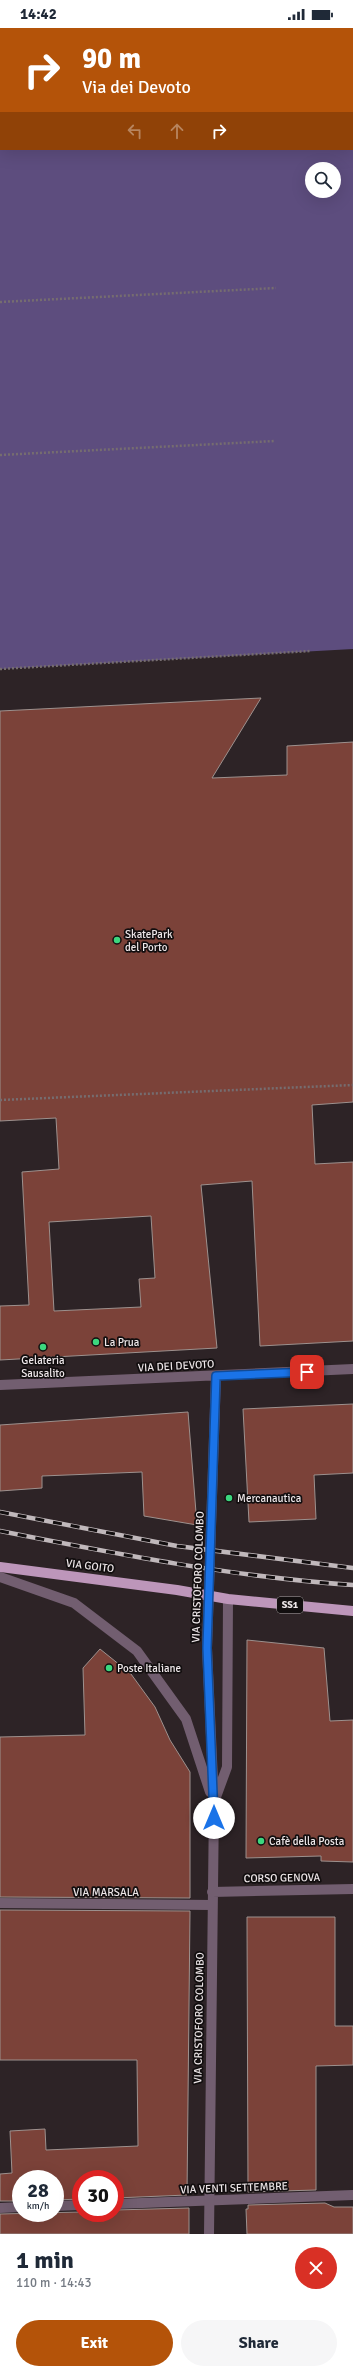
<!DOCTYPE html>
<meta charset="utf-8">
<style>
:root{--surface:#fff;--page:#f6f6f7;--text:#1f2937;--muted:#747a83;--accent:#b45309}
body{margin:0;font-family:Signika,sans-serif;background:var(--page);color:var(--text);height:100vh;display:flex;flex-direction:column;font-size:15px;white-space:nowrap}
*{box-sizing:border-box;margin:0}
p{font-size:13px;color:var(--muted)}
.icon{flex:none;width:22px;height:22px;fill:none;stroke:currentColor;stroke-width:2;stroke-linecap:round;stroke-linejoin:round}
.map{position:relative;height:2206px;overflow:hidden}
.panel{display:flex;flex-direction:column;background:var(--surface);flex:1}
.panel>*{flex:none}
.top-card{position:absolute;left:0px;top:0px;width:353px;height:122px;box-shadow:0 4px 16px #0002;background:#b45309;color:#fff;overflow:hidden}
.buttons{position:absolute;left:305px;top:134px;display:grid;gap:8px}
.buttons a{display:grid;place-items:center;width:36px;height:36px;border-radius:50%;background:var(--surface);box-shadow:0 4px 16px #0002;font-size:20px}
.speed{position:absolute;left:12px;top:2142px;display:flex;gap:8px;font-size:20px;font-weight:700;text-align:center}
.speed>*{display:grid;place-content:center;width:52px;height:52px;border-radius:50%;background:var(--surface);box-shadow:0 4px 16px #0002;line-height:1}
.speed small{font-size:10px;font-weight:400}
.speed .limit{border:6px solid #d22;background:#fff;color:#111}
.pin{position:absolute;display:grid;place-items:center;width:34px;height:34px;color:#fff;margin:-17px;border-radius:8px;box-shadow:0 2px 6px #0006}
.me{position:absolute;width:44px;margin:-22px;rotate:0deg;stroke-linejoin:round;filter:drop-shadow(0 0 3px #0008)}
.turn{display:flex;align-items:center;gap:14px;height:84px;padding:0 16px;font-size:18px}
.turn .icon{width:52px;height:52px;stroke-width:2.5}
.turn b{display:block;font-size:28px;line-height:34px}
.lanes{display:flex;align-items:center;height:38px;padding:0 16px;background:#0003;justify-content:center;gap:20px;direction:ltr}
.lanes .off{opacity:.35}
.round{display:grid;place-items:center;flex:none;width:42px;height:42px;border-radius:21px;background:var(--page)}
.summary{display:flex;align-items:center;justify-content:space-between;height:68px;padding:0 16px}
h1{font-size:24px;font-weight:700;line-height:30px}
.primary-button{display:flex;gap:8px;margin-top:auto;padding:8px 16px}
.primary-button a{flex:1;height:46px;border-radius:24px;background:var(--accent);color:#fff;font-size:16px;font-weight:700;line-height:46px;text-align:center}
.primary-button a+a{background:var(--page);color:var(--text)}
.status{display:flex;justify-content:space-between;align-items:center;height:28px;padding:0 20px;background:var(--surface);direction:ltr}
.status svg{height:11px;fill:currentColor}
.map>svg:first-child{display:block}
.water{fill:#5d4d7e;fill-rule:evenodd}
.building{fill:#7b4239;stroke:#9d918e;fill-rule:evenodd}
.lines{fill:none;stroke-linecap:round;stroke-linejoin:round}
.path{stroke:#766d70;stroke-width:2.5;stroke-dasharray:2 2;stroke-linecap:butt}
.pedestrian{stroke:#725e70;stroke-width:10}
.minor{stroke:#725e70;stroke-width:10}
.primary{stroke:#bd96ba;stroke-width:10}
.rail-casing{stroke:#c0b8bb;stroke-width:4.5}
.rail{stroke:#120e0f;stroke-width:3;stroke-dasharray:9;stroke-linecap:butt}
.route-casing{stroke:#114b97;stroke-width:10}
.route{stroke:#1a73e8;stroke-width:7}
.poi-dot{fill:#3cd77e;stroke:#120e0f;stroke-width:1.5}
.labels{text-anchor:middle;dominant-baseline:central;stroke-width:3.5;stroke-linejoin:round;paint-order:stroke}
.shield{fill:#120e0f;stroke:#aca6a8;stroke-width:1}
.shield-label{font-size:10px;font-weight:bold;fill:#eee7e9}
.poi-label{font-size:11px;fill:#eee7e9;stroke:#120e0f;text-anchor:start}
.street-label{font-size:11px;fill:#eee7e9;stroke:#120e0f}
</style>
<div class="status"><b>14:42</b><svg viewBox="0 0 49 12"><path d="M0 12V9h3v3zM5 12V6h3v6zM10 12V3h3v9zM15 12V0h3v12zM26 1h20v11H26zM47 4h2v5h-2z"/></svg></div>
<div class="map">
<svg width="353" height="2206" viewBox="0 0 353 2206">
<rect width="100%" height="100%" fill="#2d2326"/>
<path class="water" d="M0 0H353V621L0 641ZM1 1H352V121H1ZM312 141H334V163H312Z"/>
<path class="building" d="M261 670 212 750 287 747V718L353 714V1074L312 1077 315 1136 353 1134V1313L260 1318 252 1153 201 1157 217 1320 0 1332V1278L29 1277 22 1144 59 1141 56 1090 0 1093V683ZM151 1188 155 1250 139 1251 141 1279 54 1283 49 1194Z
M353 1376V1445L314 1447 316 1491 249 1494 243 1381Z
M188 1384 197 1497 144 1488 142 1444 42 1448V1460L0 1463V1397Z
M247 1612 324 1620 330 1693 353 1692V1834L321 1833V1828L246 1830Z
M100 1621 131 1646 155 1679 170 1712 190 1744V1870L0 1869V1709L85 1707 83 1640Z
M0 1882 190 1883 187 2167 115 2170V2151H81V2171L55 2172V2151H21V2173H0V2146L12 2145 10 2103 45 2101 46 2122 138 2118 137 2032H0Z
M247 1889H335V1998H353V2037L316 2038V2162L248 2164Z
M325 2175 334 2179H353V2206H247L246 2181H248V2177Z
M189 2180V2206H0V2186L81 2184 115 2185V2182Z"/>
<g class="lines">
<path class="path" d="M0 120H1
M0 274 276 260
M0 427 275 413
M0 641 311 623
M0 1072 353 1057"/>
<path class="pedestrian" d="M115 2176 353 2167
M55 2178 81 2177
M0 2180 21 2179"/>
<path class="minor" d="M0 1357 353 1341
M0 1549 74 1575 137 1623 186 1691 210 1764
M216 1769 227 1739 228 1571
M212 1864 353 1861
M0 1875 212 1877
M209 2206 214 1775 207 1620 216 1348"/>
<path class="primary" d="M0 1539 177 1562 228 1571 353 1583"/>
<g class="rail-casing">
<path id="rail" d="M0 1484 177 1518 353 1540
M0 1503C117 1526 234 1549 353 1557"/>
</g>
<use href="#rail" class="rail"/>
</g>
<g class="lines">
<g class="route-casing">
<path id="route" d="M214 1790 207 1620 216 1348 307 1344"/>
</g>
<use href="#route" class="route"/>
</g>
<g class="poi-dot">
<circle cx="117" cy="912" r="4"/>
<circle cx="96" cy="1314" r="4"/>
<circle cx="43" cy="1319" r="4"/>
<circle cx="229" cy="1470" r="4"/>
<circle cx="109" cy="1640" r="4"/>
<circle cx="261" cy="1813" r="4"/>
</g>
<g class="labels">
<rect class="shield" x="277" y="1569" width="26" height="16" rx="3"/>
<g class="shield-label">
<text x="290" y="1577">SS1</text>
</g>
<g class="poi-label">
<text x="125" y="906">SkatePark<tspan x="125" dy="13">del Porto</tspan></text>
<text x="104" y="1314">La Prua</text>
<text x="43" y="1332" text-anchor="middle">Gelateria<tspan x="43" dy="13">Sausalito</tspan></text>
<text x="237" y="1470">Mercanautica</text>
<text x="117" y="1640">Poste Italiane</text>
<text x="269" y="1813">Cafè della Posta</text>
</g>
<g class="street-label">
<text transform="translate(176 1338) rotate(-3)">VIA DEI DEVOTO</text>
<text transform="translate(90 1538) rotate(7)">VIA GOITO</text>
<text transform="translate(198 1549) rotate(-88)">VIA CRISTOFORO COLOMBO</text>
<text transform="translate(282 1850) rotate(-1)">CORSO GENOVA</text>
<text x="106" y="1864">VIA MARSALA</text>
<text transform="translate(199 1990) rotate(-89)">VIA CRISTOFORO COLOMBO</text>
<text transform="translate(234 2160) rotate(-2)">VIA VENTI SETTEMBRE</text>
</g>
</g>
</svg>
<div class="buttons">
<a><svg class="icon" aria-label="search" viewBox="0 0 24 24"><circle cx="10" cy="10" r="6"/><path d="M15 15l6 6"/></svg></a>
</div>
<div class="speed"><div>28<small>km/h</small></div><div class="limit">30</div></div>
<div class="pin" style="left:307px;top:1344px;background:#d93025"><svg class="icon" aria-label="arrive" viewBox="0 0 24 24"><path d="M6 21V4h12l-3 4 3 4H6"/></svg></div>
<svg class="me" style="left:214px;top:1790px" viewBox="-20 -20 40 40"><circle r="19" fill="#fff"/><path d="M0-13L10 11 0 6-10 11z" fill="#1a73e8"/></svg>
<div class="top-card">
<div class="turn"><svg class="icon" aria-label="right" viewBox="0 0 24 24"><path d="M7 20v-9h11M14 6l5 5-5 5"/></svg><div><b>90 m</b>Via dei Devoto</div></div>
<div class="lanes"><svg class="icon off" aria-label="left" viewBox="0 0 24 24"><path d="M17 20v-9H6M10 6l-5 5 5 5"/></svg><svg class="icon off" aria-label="ahead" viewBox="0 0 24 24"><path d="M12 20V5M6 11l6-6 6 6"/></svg><svg class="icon" aria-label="right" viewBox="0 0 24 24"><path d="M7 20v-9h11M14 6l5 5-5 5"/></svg></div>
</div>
</div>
<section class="panel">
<div class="summary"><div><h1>1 min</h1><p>110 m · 14:43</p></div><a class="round" style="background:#d93025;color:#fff"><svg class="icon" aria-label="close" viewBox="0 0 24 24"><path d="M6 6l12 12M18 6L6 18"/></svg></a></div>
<div class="primary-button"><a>Exit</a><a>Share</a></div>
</section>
